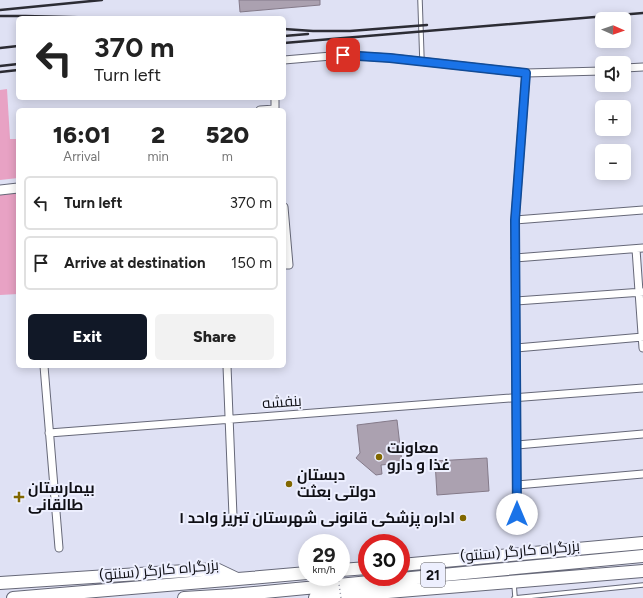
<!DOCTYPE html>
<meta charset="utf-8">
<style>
:root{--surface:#fff;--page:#f2f2f2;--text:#222;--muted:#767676;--line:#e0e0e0;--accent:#111827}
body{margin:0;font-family:Figtree,Cairo,sans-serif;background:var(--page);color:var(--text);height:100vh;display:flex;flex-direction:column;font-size:15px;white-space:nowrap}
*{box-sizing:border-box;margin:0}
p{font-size:13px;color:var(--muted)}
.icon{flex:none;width:22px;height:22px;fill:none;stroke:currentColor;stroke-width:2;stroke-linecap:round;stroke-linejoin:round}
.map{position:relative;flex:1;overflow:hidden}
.drawer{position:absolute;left:16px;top:108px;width:270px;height:260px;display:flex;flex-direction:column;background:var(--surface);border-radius:6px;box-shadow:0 2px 10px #0003}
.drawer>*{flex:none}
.top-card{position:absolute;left:16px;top:16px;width:270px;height:84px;border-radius:6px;box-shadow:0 2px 10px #0003;background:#fff;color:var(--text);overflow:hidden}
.needle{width:26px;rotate:92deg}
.fabs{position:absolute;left:595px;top:12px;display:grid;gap:8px}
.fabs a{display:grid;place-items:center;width:36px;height:36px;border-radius:6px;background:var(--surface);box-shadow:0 2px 10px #0003;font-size:20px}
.speed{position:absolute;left:298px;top:534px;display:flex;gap:8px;font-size:20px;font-weight:700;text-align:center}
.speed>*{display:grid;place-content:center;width:52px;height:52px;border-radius:50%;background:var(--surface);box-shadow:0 2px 10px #0003;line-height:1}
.speed small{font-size:10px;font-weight:400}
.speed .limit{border:6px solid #d22;background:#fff;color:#111}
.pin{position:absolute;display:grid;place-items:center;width:34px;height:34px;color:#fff;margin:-17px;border-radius:8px;box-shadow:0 2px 6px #0006}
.me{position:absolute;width:44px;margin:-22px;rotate:0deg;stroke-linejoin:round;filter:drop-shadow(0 0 3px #0008)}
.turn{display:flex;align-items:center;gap:14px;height:84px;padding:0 12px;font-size:18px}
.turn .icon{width:52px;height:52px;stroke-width:2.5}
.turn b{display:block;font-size:28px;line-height:34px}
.eta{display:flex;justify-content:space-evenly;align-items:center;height:68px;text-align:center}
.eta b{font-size:24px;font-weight:800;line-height:28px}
.primary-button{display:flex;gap:8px;margin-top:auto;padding:8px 12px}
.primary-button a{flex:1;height:46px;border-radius:6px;background:var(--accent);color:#fff;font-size:16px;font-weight:800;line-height:46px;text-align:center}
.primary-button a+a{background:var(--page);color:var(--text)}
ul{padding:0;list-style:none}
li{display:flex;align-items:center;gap:12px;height:54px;margin:0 8px 6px;padding:0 4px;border:2px solid var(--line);border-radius:6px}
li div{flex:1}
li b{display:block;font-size:15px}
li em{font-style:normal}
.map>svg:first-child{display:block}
.green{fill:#e8a2c4}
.building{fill:#aba1b0;stroke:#847a89}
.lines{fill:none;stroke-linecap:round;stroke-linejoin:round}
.service-casing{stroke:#666878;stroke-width:5.5}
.minor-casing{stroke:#666878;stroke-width:9}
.tertiary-casing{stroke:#666878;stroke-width:11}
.trunk-casing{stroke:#666878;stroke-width:14}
.service{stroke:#fff;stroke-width:3.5}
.minor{stroke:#fff;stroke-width:7}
.tertiary{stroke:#fff;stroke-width:9}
.trunk{stroke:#fff;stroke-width:12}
.rail{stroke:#2c2c34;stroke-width:2.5}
.path-bridge{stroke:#9697a6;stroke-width:1.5;stroke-dasharray:1 3;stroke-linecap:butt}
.route-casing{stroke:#114b97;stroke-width:10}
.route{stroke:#1a73e8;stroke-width:7}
.poi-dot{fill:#816700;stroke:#edeffe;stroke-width:1.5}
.labels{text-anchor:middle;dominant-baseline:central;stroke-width:4;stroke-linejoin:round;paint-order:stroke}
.shield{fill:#edeffe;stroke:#52525b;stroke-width:1}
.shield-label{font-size:14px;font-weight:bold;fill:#0f0f15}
.street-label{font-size:15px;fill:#0f0f15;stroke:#edeffe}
.poi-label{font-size:15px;font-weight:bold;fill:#0f0f15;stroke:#edeffe;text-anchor:start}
</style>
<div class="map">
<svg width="643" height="598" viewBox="0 0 643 598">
<rect width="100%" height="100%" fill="#dfe1f4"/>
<path class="green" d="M7 89 10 139H16L18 162V178L0 180V90Z
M18 191V294L0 295V193Z"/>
<path class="building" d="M239 0H320V5L240 12Z
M397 420 402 463 381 465 382 474 376 475 356 458 360 453 357 425Z
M487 458 489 491 437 495 435 461Z"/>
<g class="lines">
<g class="service-casing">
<path id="service" d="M420 0 422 61
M514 584 515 597
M514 598 643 585"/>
</g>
<g class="minor-casing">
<path id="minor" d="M284 60 343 55 391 58 526 73 602 71
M624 70 625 68 643 67
M275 98V110
M260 110 275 109
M284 207 289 265H284
M515 220 526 73
M636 249 643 348
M515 258 643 248
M516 301 643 292
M516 348 643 337
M44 366 59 548
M227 366 233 516
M49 433 643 388
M517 445 643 434
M517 485 643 474
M517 528 515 220 643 210"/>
</g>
<g class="tertiary-casing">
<path id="tertiary" d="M0 190 18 188"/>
</g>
<g class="trunk-casing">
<path id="trunk" d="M401 565 643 543
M341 570 367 568
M0 583 216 569 237 579
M13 598 238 579 307 573
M184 598 233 595 643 556
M315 598 643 571"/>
</g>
<use href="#service" class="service"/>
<use href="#minor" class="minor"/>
<use href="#tertiary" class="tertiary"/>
<use href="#trunk" class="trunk"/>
<path class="rail" d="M0 10 102 0
M0 16H25L110 18
M284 29 313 31H350L427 25
M284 36 308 34
M284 43 643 13
M0 48 18 46
M0 66 18 64
M0 72 18 70"/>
<path class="path-bridge" d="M338 577 341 598"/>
</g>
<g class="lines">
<g class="route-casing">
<path id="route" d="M343 55 390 58 526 73 515 220 517 514"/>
</g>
<use href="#route" class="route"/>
</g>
<g class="poi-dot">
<circle cx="379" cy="457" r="4"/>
<circle cx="289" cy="484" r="4"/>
<path d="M17 491h4v4h4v4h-4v4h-4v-4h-4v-4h4z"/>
<circle cx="463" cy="518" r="4"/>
</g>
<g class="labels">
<rect class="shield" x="421" y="563" width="24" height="24" rx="3"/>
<g class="shield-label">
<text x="433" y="575">21</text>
</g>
<g class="street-label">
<text transform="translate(282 402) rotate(-4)">بنفشه</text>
<text transform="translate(520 551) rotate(-5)">بزرگراه کارگر (سنتو)</text>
<text transform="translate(159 570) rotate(-5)">بزرگراه کارگر (سنتو)</text>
</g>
<g class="poi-label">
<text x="387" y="448">معاونت<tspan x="387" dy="17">غذا و دارو</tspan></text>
<text x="297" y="475">دبستان<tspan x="297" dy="17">دولتی بعثت</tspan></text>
<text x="28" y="488">بیمارستان<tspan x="28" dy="17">طالقانی</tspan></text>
<text x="455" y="518" text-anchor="end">اداره پزشکی قانونی شهرستان تبریز واحد ۱</text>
</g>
</g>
</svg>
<div class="fabs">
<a><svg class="needle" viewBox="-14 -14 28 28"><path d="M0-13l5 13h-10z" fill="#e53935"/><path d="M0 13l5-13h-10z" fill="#767676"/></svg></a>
<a><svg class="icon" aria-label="sound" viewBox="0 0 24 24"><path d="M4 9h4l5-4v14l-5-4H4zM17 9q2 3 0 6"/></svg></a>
<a>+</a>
<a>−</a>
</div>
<div class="speed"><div>29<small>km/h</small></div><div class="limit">30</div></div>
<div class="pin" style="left:343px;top:55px;background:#d93025"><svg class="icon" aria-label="arrive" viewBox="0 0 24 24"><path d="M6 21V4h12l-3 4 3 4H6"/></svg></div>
<svg class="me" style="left:517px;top:514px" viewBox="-20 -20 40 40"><circle r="19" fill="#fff"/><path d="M0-13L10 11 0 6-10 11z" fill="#1a73e8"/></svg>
<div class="top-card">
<div class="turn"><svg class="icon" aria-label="left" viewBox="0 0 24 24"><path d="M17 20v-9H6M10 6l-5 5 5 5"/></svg><div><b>370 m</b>Turn left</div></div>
</div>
<section class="drawer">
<div class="eta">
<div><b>16:01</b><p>Arrival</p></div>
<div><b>2</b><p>min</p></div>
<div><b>520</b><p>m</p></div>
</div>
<ul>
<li><svg class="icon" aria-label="left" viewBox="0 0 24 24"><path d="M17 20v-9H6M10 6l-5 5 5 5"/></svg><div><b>Turn left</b></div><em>370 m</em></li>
<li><svg class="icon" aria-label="arrive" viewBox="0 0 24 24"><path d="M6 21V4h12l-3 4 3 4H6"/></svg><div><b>Arrive at destination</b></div><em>150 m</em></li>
</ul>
<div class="primary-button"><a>Exit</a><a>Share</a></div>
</section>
</div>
